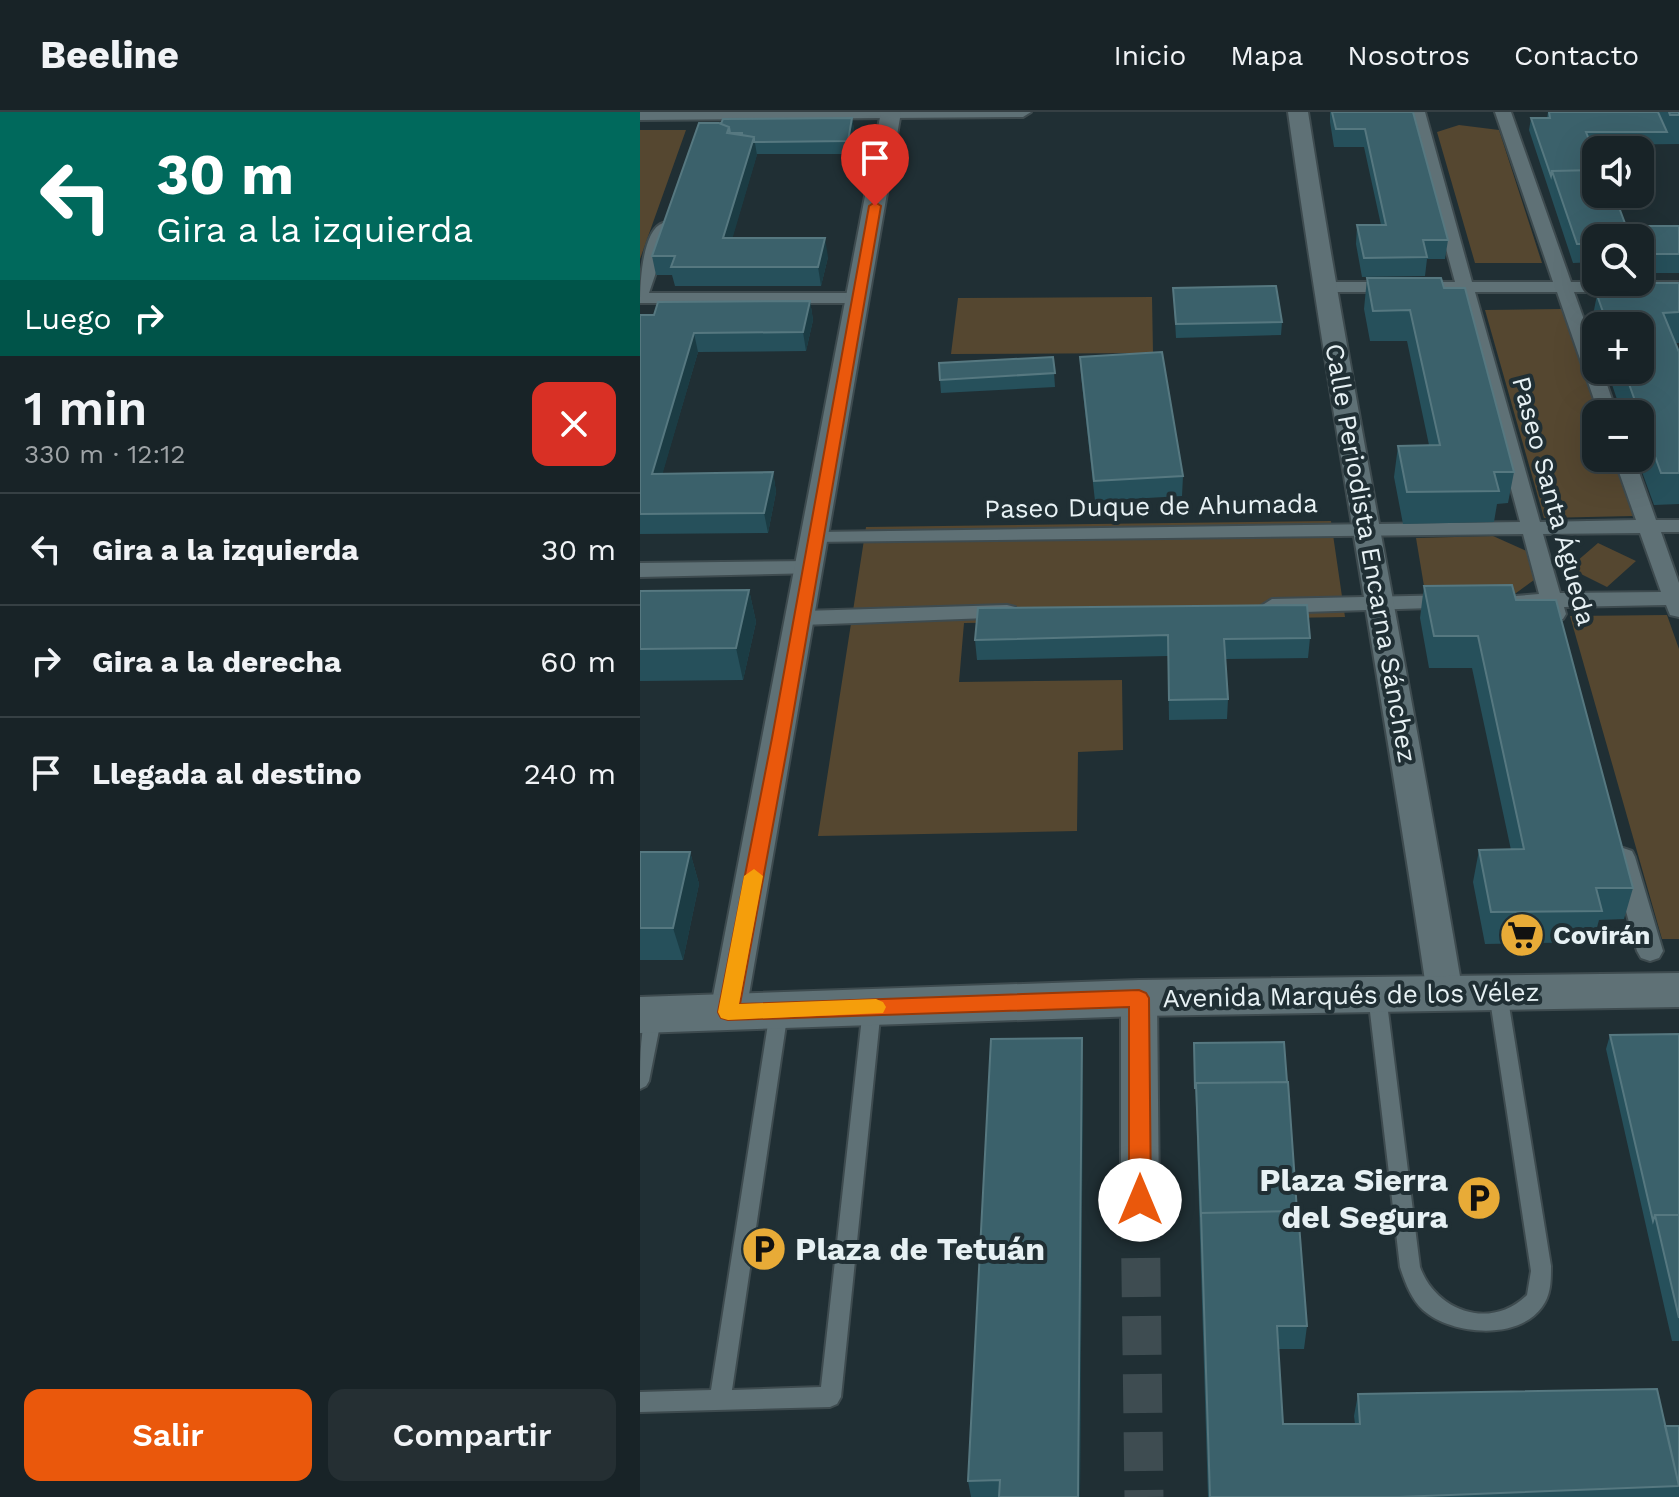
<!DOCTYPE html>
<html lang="es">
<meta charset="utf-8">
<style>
:root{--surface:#182327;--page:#252f33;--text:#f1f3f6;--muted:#9fa4a7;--line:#364044;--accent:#ea580c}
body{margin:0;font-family:"Work Sans",sans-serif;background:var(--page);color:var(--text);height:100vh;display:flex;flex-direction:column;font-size:30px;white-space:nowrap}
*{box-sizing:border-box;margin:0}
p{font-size:26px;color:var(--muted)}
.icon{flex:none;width:44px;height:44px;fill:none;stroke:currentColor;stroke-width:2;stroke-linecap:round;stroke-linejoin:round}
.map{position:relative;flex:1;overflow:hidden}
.panel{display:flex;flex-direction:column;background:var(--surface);width:640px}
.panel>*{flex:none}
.guide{background:#00695c;color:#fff;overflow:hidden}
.fabs{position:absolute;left:942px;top:24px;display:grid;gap:16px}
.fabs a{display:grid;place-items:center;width:72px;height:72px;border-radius:16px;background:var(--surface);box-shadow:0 8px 32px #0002,0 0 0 2px var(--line);font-size:40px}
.pin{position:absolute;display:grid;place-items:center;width:68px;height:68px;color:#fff;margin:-82px -34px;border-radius:50% 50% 50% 0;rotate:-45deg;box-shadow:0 0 8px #0007}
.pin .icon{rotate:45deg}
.me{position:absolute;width:88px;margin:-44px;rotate:0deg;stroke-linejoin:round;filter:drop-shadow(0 0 6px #0008)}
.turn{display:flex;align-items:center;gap:28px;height:168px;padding:0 24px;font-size:36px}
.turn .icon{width:104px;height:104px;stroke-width:2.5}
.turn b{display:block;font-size:56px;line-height:68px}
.then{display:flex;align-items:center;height:76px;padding:0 24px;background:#0003;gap:16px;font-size:30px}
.round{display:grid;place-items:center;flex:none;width:84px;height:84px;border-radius:16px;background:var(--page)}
.head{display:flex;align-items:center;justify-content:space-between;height:136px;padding:0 24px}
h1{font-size:48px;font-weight:600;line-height:60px}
.primary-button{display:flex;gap:16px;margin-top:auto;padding:16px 24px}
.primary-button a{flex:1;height:92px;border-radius:16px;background:var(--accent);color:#fff;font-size:32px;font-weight:600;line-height:92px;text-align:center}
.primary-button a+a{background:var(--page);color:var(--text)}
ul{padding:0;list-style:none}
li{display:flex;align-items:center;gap:24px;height:112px;padding:0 24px;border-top:2px solid var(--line)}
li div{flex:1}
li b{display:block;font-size:30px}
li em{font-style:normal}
header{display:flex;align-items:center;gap:48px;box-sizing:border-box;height:112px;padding:0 40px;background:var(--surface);border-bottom:2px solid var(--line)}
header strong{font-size:38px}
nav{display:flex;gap:44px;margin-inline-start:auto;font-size:28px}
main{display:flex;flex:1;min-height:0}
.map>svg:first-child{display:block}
.green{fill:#554730}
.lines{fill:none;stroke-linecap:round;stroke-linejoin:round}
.minor-tunnel{stroke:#3e4c51;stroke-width:39;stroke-dasharray:39 19;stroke-linecap:butt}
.service-casing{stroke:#3e4b4f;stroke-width:4}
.pedestrian-casing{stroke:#3e4b4f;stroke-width:4}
.minor-casing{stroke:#3e4b4f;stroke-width:4}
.tertiary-casing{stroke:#3e4b4f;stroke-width:4}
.service{fill:#5f7176;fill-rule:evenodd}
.pedestrian{fill:#5f7176;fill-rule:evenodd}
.minor{fill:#5f7176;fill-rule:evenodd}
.tertiary{fill:#5f7176;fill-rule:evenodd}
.wall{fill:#26505b}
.shaded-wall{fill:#1b3c44}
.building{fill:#3b616b;stroke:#567880;stroke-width:2}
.route{fill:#ea580c;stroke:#983908;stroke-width:2}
.slow{fill:#f59e0b}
.labels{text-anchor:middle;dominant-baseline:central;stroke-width:8;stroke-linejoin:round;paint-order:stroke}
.street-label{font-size:26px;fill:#e7f1f4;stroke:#202f34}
.poi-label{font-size:26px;font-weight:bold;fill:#e7f1f4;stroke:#202f34;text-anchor:start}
.near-poi-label{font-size:32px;font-weight:bold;fill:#e7f1f4;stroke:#202f34;text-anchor:end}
</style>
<header>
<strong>Beeline</strong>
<nav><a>Inicio</a><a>Mapa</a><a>Nosotros</a><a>Contacto</a></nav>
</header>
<main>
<section class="panel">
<div class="guide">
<div class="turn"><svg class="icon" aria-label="left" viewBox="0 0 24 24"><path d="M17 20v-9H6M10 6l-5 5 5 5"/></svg><div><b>30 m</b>Gira a la izquierda</div></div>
<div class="then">Luego<svg class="icon" aria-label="right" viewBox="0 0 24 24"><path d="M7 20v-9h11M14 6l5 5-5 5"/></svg></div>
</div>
<div class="head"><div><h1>1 min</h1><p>330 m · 12:12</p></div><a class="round" style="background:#d93025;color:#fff"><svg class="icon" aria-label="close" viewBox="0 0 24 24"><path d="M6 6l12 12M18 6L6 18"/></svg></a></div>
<ul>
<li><svg class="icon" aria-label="left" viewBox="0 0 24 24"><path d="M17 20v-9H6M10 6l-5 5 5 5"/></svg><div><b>Gira a la izquierda</b></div><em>30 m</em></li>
<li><svg class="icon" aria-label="right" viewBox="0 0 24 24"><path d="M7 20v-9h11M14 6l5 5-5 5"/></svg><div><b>Gira a la derecha</b></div><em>60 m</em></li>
<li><svg class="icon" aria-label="arrive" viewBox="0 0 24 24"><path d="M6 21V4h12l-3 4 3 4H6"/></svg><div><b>Llegada al destino</b></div><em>240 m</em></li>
</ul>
<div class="primary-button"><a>Salir</a><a>Compartir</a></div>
</section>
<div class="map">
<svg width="1039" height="1385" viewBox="0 0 1039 1385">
<rect width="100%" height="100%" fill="#202f34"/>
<path class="green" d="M819 13 859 18 902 151H835L797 20Z
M0 18H46L0 147Z
M512 185 513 241 311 242 318 186Z
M922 197 958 302 956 346H973L993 404 904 406 845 198Z
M691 409 705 505 324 511 319 570 482 568 483 638 438 640 437 719 178 724 226 415Z
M853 424 891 441 898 465 872 484 786 486 776 426Z
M958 431 996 449 967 475 929 456Z
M1027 503 1039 537V827H1022L930 504Z"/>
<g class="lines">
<path class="minor-tunnel" d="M500 1088 504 1385"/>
<g class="service-casing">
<path id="service" d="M858 874 864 876 867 881 911 1154C911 1169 911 1183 902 1195 878 1229 811 1223 783 1198 771 1187 765 1170 760 1155L728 883 731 878 737 876 743 878 746 883 780 1155C796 1199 850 1219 887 1183L891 1159 849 881 852 876Z
M232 889 238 891 241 896 201 1285 197 1292 190 1295 0 1300V1280L71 1278 130 899 133 894 139 892 145 894 148 899 92 1278 181 1275 223 896 226 891Z
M13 896 19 898 22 903 9 969 6 974 0 977C0 951 0 921 7 898Z"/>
</g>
<g class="pedestrian-casing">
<path id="pedestrian" d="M0 0H391L383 5 0 8Z
M769 0H785L832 170H913L855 0H871L931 170H1039V180H934L956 241V258H962L977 302H959L917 180H835L900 410 996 408 974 346H994L1016 408H1039V420H1021L1039 471V505L1030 503 1026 493 924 495 926 502 923 507H907L902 495 876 494 873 489 876 484 899 482 883 422 169 430 166 426 169 422 176 420 880 410 818 180H684L675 175 684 170H815ZM1000 421 1021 480 920 481 903 422Z
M23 111 31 116 9 181H219L228 186 219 191H0C0 172 2 118 23 111Z
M171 449 178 451 181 456 178 461 0 465V451Z
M815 483 823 485 826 490 823 495 632 501 621 494 632 487Z
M367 493 375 495 378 500 375 505 162 513 154 511 151 506 154 501 162 499Z
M983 736 992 739 995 745 1023 839 1019 846 1010 849 1001 846 997 839 971 745 974 739Z"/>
</g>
<g class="minor-casing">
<path id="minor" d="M241 0H261L106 900 101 910 88 914 75 910 70 900Z
M648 0H668C714 295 774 587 823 882L817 892 805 896 793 892 787 882C744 588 689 295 648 0Z
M499 872 511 876 517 886 519 1088 514 1100 500 1105 486 1100 481 1088V886L487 876Z"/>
</g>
<g class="tertiary-casing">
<path id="tertiary" d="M1039 861V895L499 904 0 921V885L499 868Z"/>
</g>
<use href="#service" class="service"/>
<use href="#pedestrian" class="pedestrian"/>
<use href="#minor" class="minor"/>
<use href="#tertiary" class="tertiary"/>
</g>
<path class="wall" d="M690 0H773L808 128 805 147H787L785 164 722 165 716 132 717 113H741L724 35H694L690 10Z
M908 0H1039V32L951 33 986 114H1039V161H1000V126H956V150L933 151 889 18 891 6H907Z
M212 6 214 18 209 42H117L92 126 188 145 181 174H35L32 163H16L12 144 81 12Z
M727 166 804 176 874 360 868 391 857 392 854 410 763 412 754 365 758 334 789 333 767 229H730L724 197Z
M979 171H1039V231H1035L1039 240V392L1014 393 997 346H1000V302H982L967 258H1000V214H956V227L951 213 957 183H977Z
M533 176 642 210 641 223 536 226Z
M170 189 173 208 166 239 58 240 22 362 133 360 136 380 128 421 0 422V203Z
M413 245 415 275 301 281 300 268Z
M440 245 543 364 542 384 455 389 441 264Z
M784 474 876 488 993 776 984 807 959 808 953 830 845 832 833 770 839 738H871L832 556H789L780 506Z
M109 478 116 510 103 568 0 569V479Z
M338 496 670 526 668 546 585 547 588 587 587 607 529 608 528 544 337 548 335 528Z
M0 740H50L59 772 43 848H0Z
M1039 922V1229H1032L966 937 970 923Z
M442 926 443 951 440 1385H331L328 1369Z
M554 931 657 1099 667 1214 664 1237H638L643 1312H715L714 1304 718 1282 1025 1314H1039V1385H568Z"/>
<path class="shaded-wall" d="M212 6 214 18 209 42 208 29Z
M114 25 117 43 87 145 83 126Z
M185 126 188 145 181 174 178 155Z
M170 189 173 208 166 239 163 220Z
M54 221 58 240 17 381 12 362Z
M133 360 136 380 128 421 124 401Z
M109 478 116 510 103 568 96 536Z
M50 740 59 772 43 848 33 816Z
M442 926 443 951 440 1385H438Z"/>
<path class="building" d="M692 0H773L808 128H783L787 145 724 146 717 113H746L725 17H696Z
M909 0H1018L1027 20H946L956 45V58L912 59 911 64 891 6H910Z
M1029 0H1039V3H1030Z
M212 6 208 29 114 30V25L102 23V21H90L89 15 81 12 83 7Z
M59 11H79L89 15 87 21 114 25 83 126H185L178 155H31L35 144H12Z
M956 58V82H974L986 114H1039V142H1000V126H956V132H937L912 59Z
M727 166H801L804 176H825L874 360H854L859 379 767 380 758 334 800 333 770 198 733 199Z
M979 171H1039V200L1023 201 1039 240V361H1021L984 258H1000V214H968L957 183H984Z
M636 174 642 210 536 212 533 176Z
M170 189 163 220 54 221 12 362 133 360 124 401 0 402V203H14L18 190Z
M522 240 543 364 454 369 440 245Z
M413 245 415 261 300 268 299 251Z
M872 473 876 488H916L993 776H956L962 799 851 800 839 738 884 737 838 524H794L784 474Z
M109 478 96 536 0 537V479Z
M667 493 670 526 584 527 588 587 529 588 528 523 335 528 338 496Z
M0 740H50L33 816H0Z
M1039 922V1103H1015L1013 1109 970 923Z
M442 926 438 1385H359L360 1368 328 1369 351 927Z
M644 930 647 970 556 971 555 977 554 931Z
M648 970 657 1099 561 1101V1105L556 971Z
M658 1099 667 1214H637L643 1312H720L718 1282 1017 1277 1039 1374 759 1385H570L561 1101Z
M1015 1103H1039V1206Z
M1025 1314H1039V1374Z"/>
<path class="route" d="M235 90 241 94 149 626 100 892 499 878 506 881 509 886 511 1088 508 1094 500 1097 492 1094 489 1088V895L88 908 81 906 78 900 132 626 229 94Z"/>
<path class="slow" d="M114 757 123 764 99 892 236 887 243 890 246 895 243 901 88 908 81 906 78 900 104 764Z"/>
<defs>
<g id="supermarket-disc" transform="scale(2.3)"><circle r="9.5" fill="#e8ab37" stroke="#202f34"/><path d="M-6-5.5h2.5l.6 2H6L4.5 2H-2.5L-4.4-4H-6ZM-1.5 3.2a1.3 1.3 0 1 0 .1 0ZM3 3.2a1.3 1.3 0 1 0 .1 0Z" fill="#111"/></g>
<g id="parking-disc" transform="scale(2.3)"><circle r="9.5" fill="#e8ab37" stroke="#202f34"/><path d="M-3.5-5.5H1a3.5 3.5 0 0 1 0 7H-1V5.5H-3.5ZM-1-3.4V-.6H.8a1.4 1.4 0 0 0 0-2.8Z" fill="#111"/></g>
</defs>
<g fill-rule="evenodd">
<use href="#supermarket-disc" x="882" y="823"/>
<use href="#parking-disc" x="839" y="1086"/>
<use href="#parking-disc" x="124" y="1137"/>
</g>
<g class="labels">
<g class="street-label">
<text transform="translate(914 389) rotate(75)">Paseo Santa Águeda</text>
<text transform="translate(511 394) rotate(-1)">Paseo Duque de Ahumada</text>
<text transform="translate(731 441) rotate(80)">Calle Periodista Encarna Sánchez</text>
<text transform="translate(711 883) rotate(-1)">Avenida Marqués de los Vélez</text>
</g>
<g class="poi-label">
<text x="913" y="823">Covirán</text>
</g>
<g class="near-poi-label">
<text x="808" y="1068">Plaza Sierra<tspan x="808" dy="37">del Segura</tspan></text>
<text x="155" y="1137" text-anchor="start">Plaza de Tetuán</text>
</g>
</g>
</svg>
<div class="fabs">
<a><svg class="icon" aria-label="sound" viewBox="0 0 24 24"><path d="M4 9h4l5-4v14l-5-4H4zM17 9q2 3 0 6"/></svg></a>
<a><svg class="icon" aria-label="search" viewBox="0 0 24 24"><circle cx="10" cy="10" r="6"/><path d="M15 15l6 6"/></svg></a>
<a>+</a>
<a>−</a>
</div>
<div class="pin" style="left:235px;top:94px;background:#d93025"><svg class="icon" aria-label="arrive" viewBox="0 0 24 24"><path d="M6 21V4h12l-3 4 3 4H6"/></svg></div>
<svg class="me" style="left:500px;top:1088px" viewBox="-20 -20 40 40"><circle r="19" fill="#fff"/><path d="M0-13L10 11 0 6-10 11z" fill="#ea580c"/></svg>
</div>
</main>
